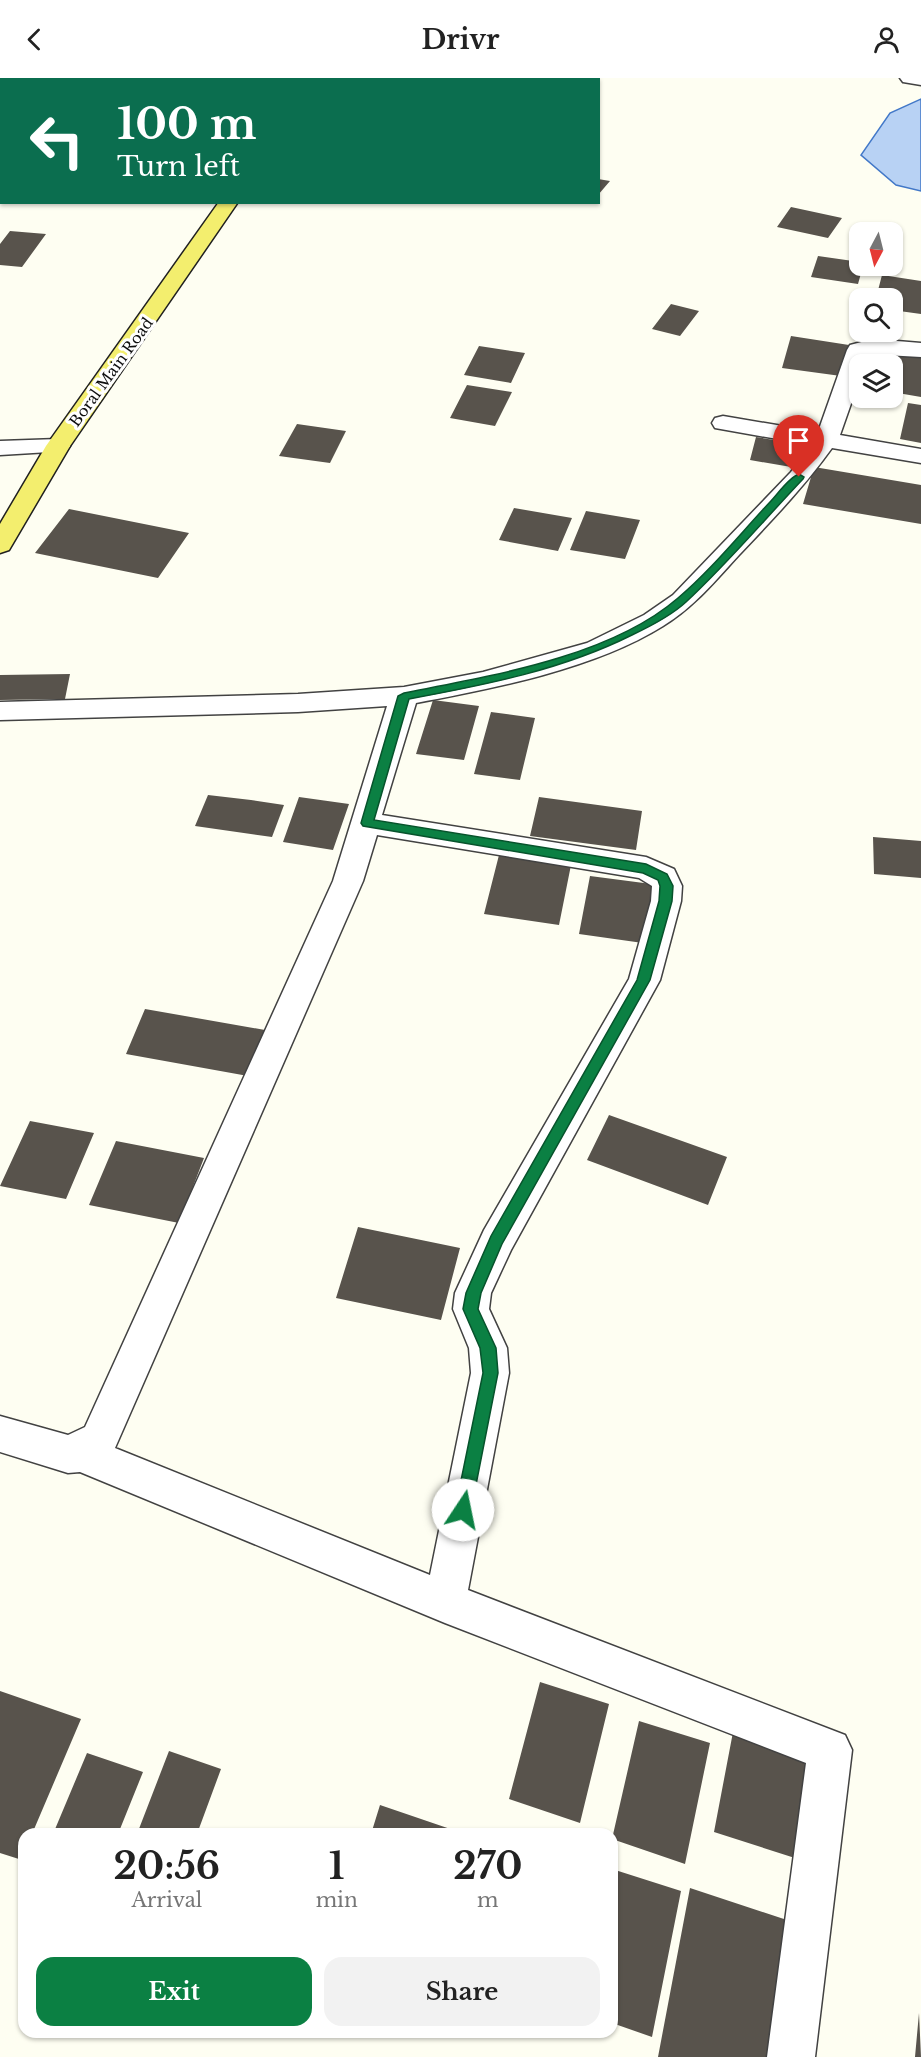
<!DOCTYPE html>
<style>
:root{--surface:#fff;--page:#f2f2f2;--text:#222;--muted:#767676;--accent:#0b8043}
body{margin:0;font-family:"Libre Baskerville",serif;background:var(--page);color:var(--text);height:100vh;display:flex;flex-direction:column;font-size:22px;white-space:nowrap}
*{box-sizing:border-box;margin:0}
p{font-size:20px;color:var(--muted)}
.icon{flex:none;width:33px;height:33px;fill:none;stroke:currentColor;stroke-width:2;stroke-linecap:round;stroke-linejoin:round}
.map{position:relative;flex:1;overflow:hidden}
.panel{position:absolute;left:18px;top:1750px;width:600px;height:210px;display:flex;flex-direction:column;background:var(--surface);border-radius:18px;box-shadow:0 2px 4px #0004}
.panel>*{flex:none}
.banner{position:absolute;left:0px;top:0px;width:600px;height:126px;box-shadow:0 2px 4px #0004;background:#0b6e4f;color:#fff;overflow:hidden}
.needle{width:39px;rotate:187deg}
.fabs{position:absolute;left:849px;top:144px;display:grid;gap:12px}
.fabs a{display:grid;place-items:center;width:54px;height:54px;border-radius:12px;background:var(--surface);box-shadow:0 2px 4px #0004;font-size:30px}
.pin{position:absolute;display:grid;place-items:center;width:51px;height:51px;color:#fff;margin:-62px -26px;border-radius:50% 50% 50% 0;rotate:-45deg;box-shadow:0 0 6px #0007}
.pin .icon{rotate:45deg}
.me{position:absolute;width:66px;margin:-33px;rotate:11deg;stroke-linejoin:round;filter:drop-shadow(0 0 4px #0008)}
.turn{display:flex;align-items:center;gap:21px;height:126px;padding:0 18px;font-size:27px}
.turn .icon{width:78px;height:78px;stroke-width:2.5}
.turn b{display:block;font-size:42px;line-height:51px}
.eta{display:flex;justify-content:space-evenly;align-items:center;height:102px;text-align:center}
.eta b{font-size:36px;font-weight:800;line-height:42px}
.action{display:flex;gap:12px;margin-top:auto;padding:12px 18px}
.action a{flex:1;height:69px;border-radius:18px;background:var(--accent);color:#fff;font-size:24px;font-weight:800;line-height:69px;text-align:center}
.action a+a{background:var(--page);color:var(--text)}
header{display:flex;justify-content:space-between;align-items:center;height:78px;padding:0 18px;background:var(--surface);font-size:27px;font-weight:800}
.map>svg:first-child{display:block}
.water{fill:#b8d2f4;stroke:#4278c8;stroke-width:1.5}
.building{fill:#58534c}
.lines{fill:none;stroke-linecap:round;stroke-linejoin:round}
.minor-casing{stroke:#424242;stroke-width:3}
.major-casing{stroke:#202020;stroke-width:3}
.minor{fill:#fff;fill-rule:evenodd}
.major{fill:#f3ee6e;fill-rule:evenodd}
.route{fill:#0b8043;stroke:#07532c;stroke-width:1.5}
.labels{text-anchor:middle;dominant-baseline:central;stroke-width:6;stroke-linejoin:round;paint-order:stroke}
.far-street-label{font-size:15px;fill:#0f0f0f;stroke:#fff}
</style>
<header><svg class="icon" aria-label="back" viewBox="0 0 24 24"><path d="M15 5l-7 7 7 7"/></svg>Drivr<svg class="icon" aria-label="person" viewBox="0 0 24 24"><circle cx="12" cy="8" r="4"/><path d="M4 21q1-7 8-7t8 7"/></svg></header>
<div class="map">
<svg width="921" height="1979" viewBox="0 0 921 1979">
<rect width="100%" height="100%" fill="#fefef2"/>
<path class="water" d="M921 21V113L896 107 861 77 890 35Z"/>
<path class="building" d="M598 101 610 103 598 117Z
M791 129 842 140 828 160 777 149Z
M10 153 46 156 22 189 0 187V166Z
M818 178 860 184V188H863L858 206 811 199Z
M882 197 921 203V236L892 232V220H876Z
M671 226 699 233 680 258 652 251Z
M791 258 849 267 841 298 782 290Z
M479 268 525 275 511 305 464 297Z
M885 271 921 277V319L892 314V286H881Z
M467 307 512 314 495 348 450 340Z
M908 325 921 327V365L900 361Z
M297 346 346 353 330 385 279 378Z
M756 359 803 367 797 390 750 382Z
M814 389 921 407V446L803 426Z
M514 430 572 440 558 473 499 462Z
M69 431 189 455 158 500 35 475Z
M586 433 640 442 625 481 570 472Z
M70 596 65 621 0 622V597Z
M433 622 479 628 464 682 416 676Z
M491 634 535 640 520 702 474 696Z
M208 717 251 722 284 727 272 759 195 748Z
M299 719 349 726 333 772 283 764Z
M539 719 642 733 636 772 530 758Z
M873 759 921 763V800L874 796Z
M499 777 571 787 559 847 484 836Z
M590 798 659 807 650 866 579 856Z
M145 931 265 952 248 998 126 976Z
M609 1037 727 1079 708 1127 587 1082Z
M30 1043 94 1055 66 1121 0 1108Z
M116 1063 204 1080 179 1145 89 1127Z
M358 1149 460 1170 441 1242 336 1220Z
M540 1604 609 1626 580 1745 509 1721Z
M0 1613 81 1641 32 1756H24L22 1782 0 1775Z
M639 1643 710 1665 685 1786 612 1761Z
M733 1654 815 1679 798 1781 714 1754Z
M169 1673 221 1691 197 1756H137Z
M87 1675 143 1694 118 1756H53Z
M380 1727 465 1756H371Z
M612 1791 681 1813 652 1959 612 1945Z
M690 1810 799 1846 779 1979H658Z
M919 1935 921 1979H915Z"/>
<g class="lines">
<g class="minor-casing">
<path id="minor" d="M547 0H565L566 2H548Z
M900 0H921V7L903 4Z
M0 25H2V35H0Z
M873 261 921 265V279L867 276 864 286H860V300L840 357 921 371V385L832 370C804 409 772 442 739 477 715 503 693 530 663 548 594 591 495 610 416 625L382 737 646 779 674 791 682 808 681 823 660 902 511 1172 491 1215 489 1231 507 1270 509 1295 468 1512 845 1657 852 1672 815 1979H767L806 1685 445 1545 80 1394 68 1395 0 1374V1338L68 1357 85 1349 333 803 387 628 298 634 0 642V624L298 616 404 609 483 594 587 565 644 537 673 517 791 394 811 367 715 350 712 345 715 340 723 338 818 354 847 272 850 267ZM377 757 639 800 652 808 651 823 629 901 484 1152 455 1215 453 1231 469 1270 471 1295 430 1497 115 1370 363 803Z
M58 361 66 363 70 368 66 373 0 377V363Z"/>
</g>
<g class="major-casing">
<path id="major" d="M309 0H327L308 2Z
M219 124H238L70 368 9 472 0 475V446L46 368Z"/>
</g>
<use href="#minor" class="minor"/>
<use href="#major" class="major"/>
</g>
<path class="route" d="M799 396 804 399 803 401C764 442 727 486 686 524 671 538 651 548 632 557 562 592 485 607 409 621L374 742 646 786 667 796 673 808 672 823 650 902 502 1166 481 1215 478 1231 496 1270 498 1295 471 1432 469 1438 463 1440 457 1438 455 1432 483 1295 480 1270 463 1231 466 1215 491 1158 637 902 659 823 660 808 658 802 643 795 363 748 361 745 398 618 404 615C490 598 610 579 678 520 711 492 740 456 770 424 778 416 788 400 799 396Z"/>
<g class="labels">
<g class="far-street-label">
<text transform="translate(111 294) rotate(-54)">Boral Main Road</text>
</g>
</g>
</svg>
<div class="fabs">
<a><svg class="needle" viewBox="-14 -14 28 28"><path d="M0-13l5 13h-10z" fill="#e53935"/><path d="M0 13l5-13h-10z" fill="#767676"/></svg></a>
<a><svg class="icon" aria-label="search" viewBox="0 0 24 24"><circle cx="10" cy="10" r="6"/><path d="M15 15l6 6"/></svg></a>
<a><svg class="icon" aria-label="layers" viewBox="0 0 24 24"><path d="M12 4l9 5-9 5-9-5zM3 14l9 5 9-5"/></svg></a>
</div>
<div class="pin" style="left:799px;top:399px;background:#d93025"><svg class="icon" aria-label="arrive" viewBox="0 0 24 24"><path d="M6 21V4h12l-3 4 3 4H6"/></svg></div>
<svg class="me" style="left:463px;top:1432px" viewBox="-20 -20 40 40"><circle r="19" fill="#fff"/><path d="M0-13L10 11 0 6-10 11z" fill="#0b8043"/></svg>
<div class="banner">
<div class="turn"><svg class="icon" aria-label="left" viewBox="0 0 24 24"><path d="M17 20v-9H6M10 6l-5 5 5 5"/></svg><div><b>100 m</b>Turn left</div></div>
</div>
<section class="panel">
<div class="eta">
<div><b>20:56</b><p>Arrival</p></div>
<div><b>1</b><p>min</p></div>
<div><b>270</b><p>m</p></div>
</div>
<div class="action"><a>Exit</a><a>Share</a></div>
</section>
</div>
